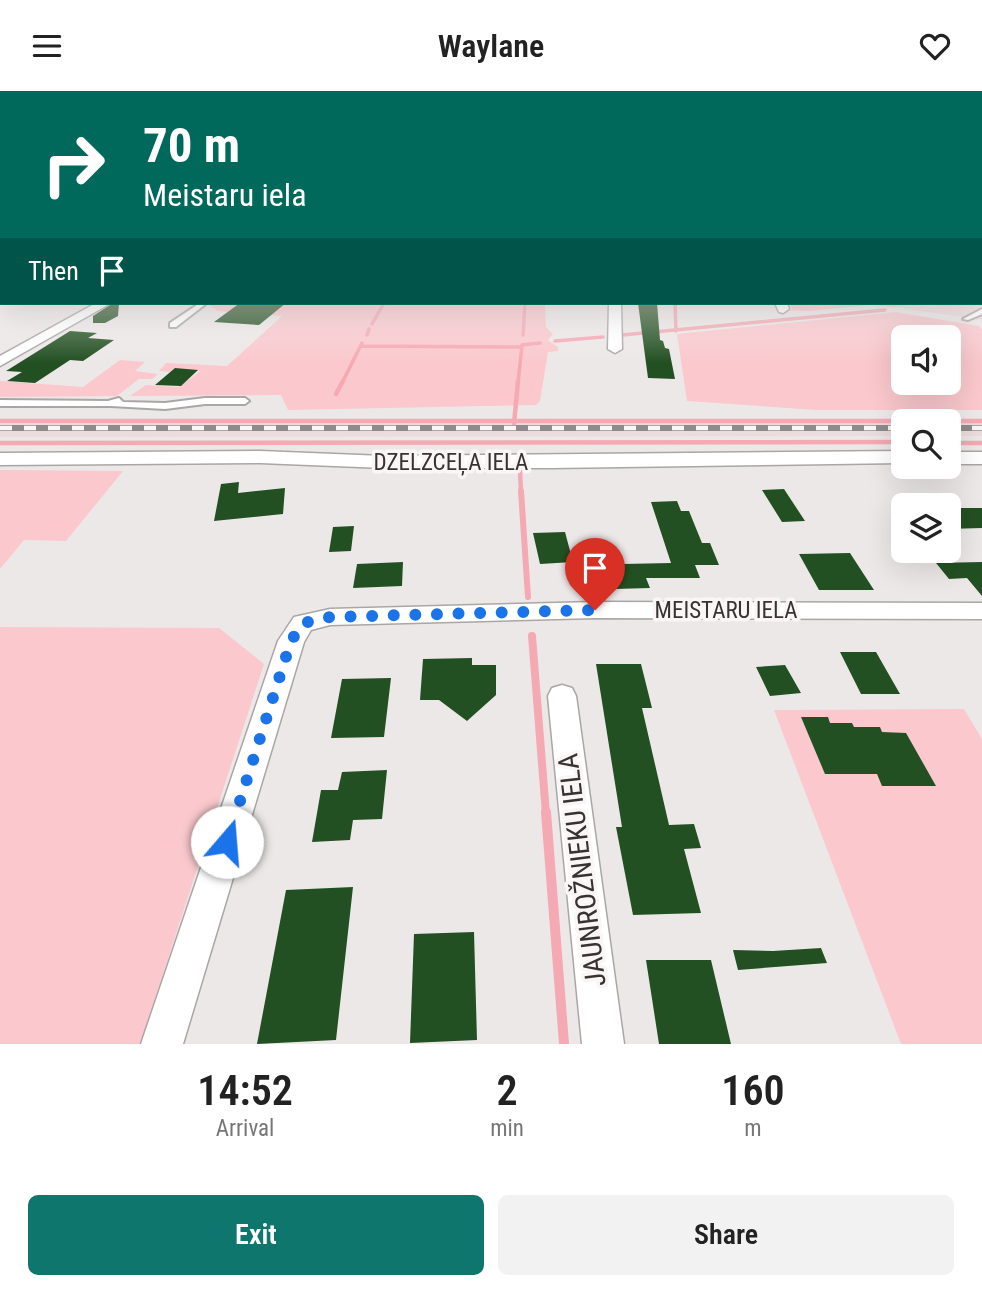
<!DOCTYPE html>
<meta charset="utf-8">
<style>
:root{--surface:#fff;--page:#f2f2f2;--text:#222;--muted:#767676;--accent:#0f766e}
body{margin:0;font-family:"Roboto Condensed",sans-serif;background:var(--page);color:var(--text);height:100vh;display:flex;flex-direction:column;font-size:26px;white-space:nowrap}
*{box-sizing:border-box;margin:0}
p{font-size:23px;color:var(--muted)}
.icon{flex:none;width:38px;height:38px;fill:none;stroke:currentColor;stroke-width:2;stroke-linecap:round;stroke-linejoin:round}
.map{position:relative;height:953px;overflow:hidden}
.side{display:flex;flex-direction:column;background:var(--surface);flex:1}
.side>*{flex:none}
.hud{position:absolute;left:0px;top:0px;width:984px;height:214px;box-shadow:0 7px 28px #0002;background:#00695c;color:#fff;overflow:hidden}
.buttons{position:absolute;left:891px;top:234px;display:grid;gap:14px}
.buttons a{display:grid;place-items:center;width:70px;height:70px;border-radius:10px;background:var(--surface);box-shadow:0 7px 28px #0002;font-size:35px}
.pin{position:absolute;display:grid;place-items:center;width:60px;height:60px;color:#fff;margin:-72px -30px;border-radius:50% 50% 50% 0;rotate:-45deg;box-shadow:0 0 7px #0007}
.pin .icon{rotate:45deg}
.me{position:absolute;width:77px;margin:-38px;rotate:18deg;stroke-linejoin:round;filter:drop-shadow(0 0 5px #0008)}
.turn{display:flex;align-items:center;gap:24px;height:147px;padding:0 28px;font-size:32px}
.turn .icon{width:91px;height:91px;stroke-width:2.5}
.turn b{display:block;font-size:49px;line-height:60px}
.then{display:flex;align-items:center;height:66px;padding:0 28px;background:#0003;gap:14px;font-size:26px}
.eta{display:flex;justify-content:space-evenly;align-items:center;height:119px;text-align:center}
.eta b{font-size:42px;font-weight:600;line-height:49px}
.primary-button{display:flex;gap:14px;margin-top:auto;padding:14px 28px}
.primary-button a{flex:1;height:80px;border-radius:10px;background:var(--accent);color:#fff;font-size:28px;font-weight:600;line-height:80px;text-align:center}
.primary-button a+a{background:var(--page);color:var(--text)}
header{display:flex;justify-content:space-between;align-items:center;height:91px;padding:0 28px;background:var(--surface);font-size:32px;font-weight:600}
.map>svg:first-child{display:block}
.built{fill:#ebdcdd}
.green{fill:#fac8cd;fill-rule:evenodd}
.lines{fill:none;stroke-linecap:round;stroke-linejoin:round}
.stream-far4{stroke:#f5a9b3;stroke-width:3.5}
.stream-far3{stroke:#f5a9b3;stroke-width:4.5}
.stream-far2{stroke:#f5a9b3;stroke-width:6}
.stream-far1{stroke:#f5a9b3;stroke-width:8}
.stream{stroke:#f5a9b3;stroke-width:10}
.building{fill:#235022}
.lane-casing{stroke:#aba6a6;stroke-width:4}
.street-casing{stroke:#aba6a6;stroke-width:3}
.lane{fill:#fff;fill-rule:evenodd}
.street{fill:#fff;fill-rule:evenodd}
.rail-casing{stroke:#8f8b8c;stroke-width:6}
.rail{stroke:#fbf5f5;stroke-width:4.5;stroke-dasharray:12;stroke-linecap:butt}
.route{stroke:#1a73e8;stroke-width:12;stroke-dasharray:0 21.6}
.labels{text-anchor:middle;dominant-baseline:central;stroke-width:7;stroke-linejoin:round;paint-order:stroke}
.street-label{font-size:23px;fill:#363334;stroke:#fbf5f5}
.near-street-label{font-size:28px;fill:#363334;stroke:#fbf5f5}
</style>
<header><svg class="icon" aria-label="menu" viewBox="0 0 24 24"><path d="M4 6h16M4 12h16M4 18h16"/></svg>Waylane<svg class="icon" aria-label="heart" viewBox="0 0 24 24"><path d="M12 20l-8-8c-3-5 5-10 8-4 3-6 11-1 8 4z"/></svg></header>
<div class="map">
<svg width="982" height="953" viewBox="0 0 982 953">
<rect width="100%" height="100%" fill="#ede8e8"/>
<path class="built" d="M982 181V229L893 216 934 212H982Z
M903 332V345L0 346V333Z
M948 332H982V345H949Z"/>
<path class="green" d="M211 212H545L546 236 553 243 548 249 558 256V260L548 261 540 310 536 314 288 319 281 304 130 305 146 294 178 296 201 280 175 277 170 281 159 280 166 272 227 275 282 225 218 220 209 214Z
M790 212H934L893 216 872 214 808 220 792 219Z
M896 221 979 235 982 238V319H816L687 310 677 243ZM903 247H948V292H903Z
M120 269 145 271 135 280 158 283 152 288H139L117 305 0 306V290L83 296Z
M0 379 123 380 66 450 24 449 0 478Z
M0 536 219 537 264 573 140 953H0Z
M964 618 982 648V953H901L774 619Z"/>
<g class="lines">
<path class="stream-far4" d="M675 212 676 240
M372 233 384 212
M367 244 369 238
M523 244 525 212
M622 244 885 219
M555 250 603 246
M361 255 522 256
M342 292 362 252
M518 292 522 254 540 252"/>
<path class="stream-far3" d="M336 303 343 290
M0 330H982
M514 333 518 290
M0 352 903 351
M948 352H982
M520 380 521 401"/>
<path class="stream-far2" d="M521 400 528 506"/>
<path class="stream-far1" d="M532 545 546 723"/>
<path class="stream" d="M546 721 564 953"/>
</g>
<path class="building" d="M113 212H119L118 225 105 232H93V225Z
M240 212H286L259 234 214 231Z
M638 212H657L660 249 663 250 665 257 669 258 675 288 648 287Z
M70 240 97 242 88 247 114 249 83 270 70 269 35 292 7 290 22 281 6 280Z
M175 277 198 279 181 295 155 294Z
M239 391 238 402 285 397 283 423 214 430 221 393Z
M784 398 805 430 782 431 762 399Z
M677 410 681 420H689L702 452H710L719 474H695L700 487H646L650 497 579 499 574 474 671 472 651 411Z
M948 417H982V437L948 438Z
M354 435 351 460 329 461 333 436Z
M565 441 573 471 540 473 533 442Z
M850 462 874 499H819L799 463Z
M403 471 402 495 353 497 357 473Z
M982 471V505L967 487 949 488 936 472Z
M840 561H876L900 603H861Z
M472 567V574H496V604L467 630 439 609H420L423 568Z
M596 573H641L652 617H642L669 734 694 733 701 757 684 758 701 822 633 824 616 736H622Z
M785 574 801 602 770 605 756 576Z
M391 587 384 646 331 647 342 588Z
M801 626H828L830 632H852L854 636H880L882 641 906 642 936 695H882L877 683H825Z
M387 679 382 728 353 729 350 749 312 751 321 699H338L342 681Z
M353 796 336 949 257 953 286 799Z
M474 841 477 949 410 952 414 843Z
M821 857 827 872 738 879 733 859 773 860Z
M646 869H711L731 953H659Z"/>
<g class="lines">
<g class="lane-casing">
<path id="lane" d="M200 212H207L176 236H170V232Z
M982 218V223L968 229 963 228Z
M119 307 123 311 165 312 205 307H245L249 310 245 313H205L165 318 111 315H0V309L108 310Z"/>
</g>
<g class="street-casing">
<path id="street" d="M0 171H2V177H0Z
M96 212H111L0 275V265Z
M609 212H621L622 258 615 262 608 258Z
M775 212H787L789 218 783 222 779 221Z
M260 360 384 365 903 360V372L552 377H384L260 372 0 374V362Z
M948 361H982V373H948Z
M595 511 982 512V528L595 527 330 534 311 539 304 551 183 953H141L278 550 294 526 330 518Z
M562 594 572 597 576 605 624 953H582L548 605 552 597Z"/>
</g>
<use href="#lane" class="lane"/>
<use href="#street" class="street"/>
<g class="rail-casing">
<path id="rail" d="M0 337H903
M948 337H982"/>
</g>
<use href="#rail" class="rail"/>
</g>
<linearGradient id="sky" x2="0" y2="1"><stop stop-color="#adb0d3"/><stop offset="0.51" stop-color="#f7f5f5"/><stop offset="1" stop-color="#f7f5f5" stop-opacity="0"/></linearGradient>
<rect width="982" height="272" fill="url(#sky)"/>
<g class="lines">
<path class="route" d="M227 751 291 550 303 532 330 526 595 519"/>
</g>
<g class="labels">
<g class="street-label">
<text x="451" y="371">DZELZCEĻA IELA</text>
<text x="726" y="519">MEISTARU IELA</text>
</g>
<g class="near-street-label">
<text transform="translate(582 779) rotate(-97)">JAUNROŽNIEKU IELA</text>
</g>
</g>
</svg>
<div class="buttons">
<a><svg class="icon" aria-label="sound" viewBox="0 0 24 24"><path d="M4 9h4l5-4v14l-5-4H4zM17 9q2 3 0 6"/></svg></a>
<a><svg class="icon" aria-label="search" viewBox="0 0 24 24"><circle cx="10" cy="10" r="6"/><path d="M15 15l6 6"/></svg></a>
<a><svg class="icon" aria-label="layers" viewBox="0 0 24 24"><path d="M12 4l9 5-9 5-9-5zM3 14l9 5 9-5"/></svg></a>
</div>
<div class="pin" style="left:595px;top:519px;background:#d93025"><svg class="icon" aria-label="arrive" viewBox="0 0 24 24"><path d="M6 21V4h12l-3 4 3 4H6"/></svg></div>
<svg class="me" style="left:227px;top:751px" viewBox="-20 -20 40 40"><circle r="19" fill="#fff"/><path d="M0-13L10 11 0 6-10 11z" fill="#1a73e8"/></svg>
<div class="hud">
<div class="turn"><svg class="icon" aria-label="right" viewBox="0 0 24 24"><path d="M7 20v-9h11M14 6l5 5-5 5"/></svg><div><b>70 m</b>Meistaru iela</div></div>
<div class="then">Then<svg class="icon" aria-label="arrive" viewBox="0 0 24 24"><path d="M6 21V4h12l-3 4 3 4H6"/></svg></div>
</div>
</div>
<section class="side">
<div class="eta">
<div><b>14:52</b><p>Arrival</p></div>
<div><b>2</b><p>min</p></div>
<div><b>160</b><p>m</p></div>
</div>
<div class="primary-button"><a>Exit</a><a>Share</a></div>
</section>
